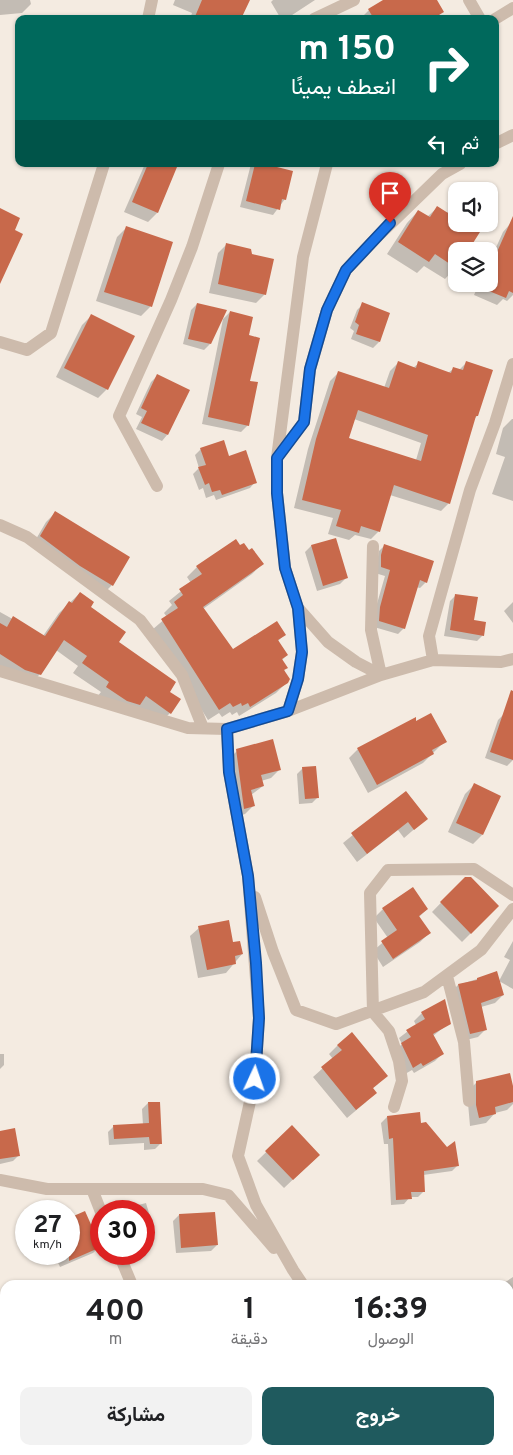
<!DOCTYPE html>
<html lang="ar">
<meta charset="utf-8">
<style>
:root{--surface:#fff;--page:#f2f2f2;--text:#202124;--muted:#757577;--accent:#1f5a5e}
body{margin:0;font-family:Overpass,Vazirmatn,sans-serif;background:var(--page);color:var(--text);direction:rtl;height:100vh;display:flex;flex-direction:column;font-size:19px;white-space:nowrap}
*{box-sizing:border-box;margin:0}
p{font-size:16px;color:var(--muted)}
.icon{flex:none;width:28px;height:28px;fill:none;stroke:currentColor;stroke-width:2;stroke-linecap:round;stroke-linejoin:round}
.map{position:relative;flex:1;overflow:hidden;direction:ltr}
.side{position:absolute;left:0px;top:1280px;width:514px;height:175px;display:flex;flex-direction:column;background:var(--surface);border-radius:15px 15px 0 0;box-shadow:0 1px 4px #0004;direction:rtl}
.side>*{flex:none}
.banner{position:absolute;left:15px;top:15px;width:484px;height:152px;border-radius:10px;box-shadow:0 1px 4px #0004;direction:rtl;background:#00695c;color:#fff;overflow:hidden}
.controls{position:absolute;left:448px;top:182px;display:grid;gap:10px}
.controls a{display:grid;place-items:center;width:50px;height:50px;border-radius:10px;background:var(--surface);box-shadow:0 1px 4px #0004;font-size:25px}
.speed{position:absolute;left:15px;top:1200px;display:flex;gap:10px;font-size:25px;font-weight:700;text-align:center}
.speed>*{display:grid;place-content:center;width:65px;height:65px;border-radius:50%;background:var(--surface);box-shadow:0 1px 4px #0004;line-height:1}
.speed small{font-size:12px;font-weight:400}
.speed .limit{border:8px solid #d22;background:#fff;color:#111}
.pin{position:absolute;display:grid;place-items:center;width:42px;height:42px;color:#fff;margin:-51px -21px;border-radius:50% 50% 50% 0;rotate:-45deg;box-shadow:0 0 5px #0007}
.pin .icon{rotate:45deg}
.me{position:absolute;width:55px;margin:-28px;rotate:3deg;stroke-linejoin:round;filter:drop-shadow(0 0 4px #0008)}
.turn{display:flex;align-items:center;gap:18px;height:105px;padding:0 20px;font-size:22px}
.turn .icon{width:65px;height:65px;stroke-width:2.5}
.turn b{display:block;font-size:35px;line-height:42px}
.then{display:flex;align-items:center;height:48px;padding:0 20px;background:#0003;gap:10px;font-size:19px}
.eta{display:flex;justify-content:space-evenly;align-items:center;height:85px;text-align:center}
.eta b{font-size:30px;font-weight:700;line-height:35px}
.button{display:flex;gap:10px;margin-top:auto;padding:10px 20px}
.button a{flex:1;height:58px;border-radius:10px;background:var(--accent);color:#fff;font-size:20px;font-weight:700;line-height:58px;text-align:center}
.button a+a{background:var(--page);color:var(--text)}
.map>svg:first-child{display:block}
.shadow{fill:#0003;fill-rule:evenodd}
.building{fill:#c8694b;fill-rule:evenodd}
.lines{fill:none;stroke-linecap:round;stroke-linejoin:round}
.minor{stroke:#cdbbac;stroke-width:12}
.route-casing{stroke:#114b97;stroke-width:12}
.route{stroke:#1a73e8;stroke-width:9}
</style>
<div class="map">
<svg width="513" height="1455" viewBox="0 0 513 1455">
<rect width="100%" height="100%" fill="#f4ebe1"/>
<path class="shadow" d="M0 0H30L31 4 22 13 0 15Z
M175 0H248L240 19H190L192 13 173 5Z
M273 0H315L286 19H281L271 2Z
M386 0H436L443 11 435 19H360L369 10Z
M145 164H165L175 168 157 213 148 222 124 212Z
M251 164H273L285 199 273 215 240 207Z
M476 188 481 191H473Z
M489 196 497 202 489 216Z
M456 202V224H484L466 251H456V267L445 279 424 266 417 273 387 254 407 223 418 211 427 217 438 207 447 213Z
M510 224 513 225V295L507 301 503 299 497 305 474 295 479 284H489V263L503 232Z
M126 228 171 243 150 307 141 316 96 301 117 237Z
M227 244 265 294 256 303 209 293 218 253Z
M197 304 210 344 204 350 183 344 191 310Z
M363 304 379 342 373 348 351 339 354 331 350 328 357 310Z
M230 312 247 336 248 425 241 432 202 424 223 319Z
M91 316 107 389 98 398 56 377 82 325Z
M398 363 413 368 419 363 448 373 453 369 459 370 466 363 477 416 474 419 449 503 441 511 390 495 379 531 371 539 355 535 349 540 328 534 333 518 294 508 308 449 330 381 339 372 384 388 390 371ZM354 419 421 443 416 460 347 439Z
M157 376 167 435 162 441 136 429 142 417 136 414 151 382Z
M512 419H513V501L492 494 505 457 496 454 503 428Z
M201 449 229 457 255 482 250 488 216 500 214 495 206 498 203 488 199 490 193 474 199 468 195 455Z
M55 513 112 585 103 594 32 546 46 522Z
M335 539 346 578 340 584 317 591 305 552 311 546Z
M385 545 426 582 420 588 416 587 404 628 398 634 374 627V614L385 576 375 573 379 551Z
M240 547 262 564 252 574 203 609 233 651 284 635 278 641 287 655 282 660 287 682 276 693 239 716 237 712 232 715 230 712 222 717 219 713 208 720 152 630 167 617 164 613 172 605 169 601 191 583 187 577 197 567Z
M80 593 117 643 169 693 170 713 160 723 97 697 101 692 73 673 78 666 56 650 40 674 30 684 0 670V612L43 636 59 613Z
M456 595 483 635 477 641 444 636 450 601Z
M513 602V623L504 611Z
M504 714 513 717V760L507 766 485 758 498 720Z
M414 724 445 741 423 763 368 793 349 758 358 749Z
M237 751 280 769 271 778 261 781 263 786 251 795 254 805 245 814 235 817 228 760Z
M303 768 318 797 312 803 299 804 297 774Z
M474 785 482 835 473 844 448 832 465 794Z
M406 792 426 819 404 838 398 830 357 862 343 843Z
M465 878 498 906 462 942 432 912Z
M383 909H427L419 917 429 933 420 942 383 967 373 951 388 938 374 918Z
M199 928 232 944 242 954 226 973 198 978 190 936Z
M513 941V989L499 981 510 960 504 957Z
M477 979 503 995 495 1003 481 1007 486 1029 478 1037 462 1041 450 993 458 985Z
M422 1013 449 1023 433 1036 443 1053 435 1061 414 1073 412 1070 405 1074 394 1052 402 1044 399 1038 416 1025 414 1021Z
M338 1045 378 1084 372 1089 366 1102 347 1118 313 1077 333 1059 329 1054Z
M0 1054H4V1065L0 1069Z
M476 1083 513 1091V1104L507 1110 495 1113 486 1123 470 1126 467 1092Z
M148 1103 161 1143 155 1149 144 1150V1143L109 1145 108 1132 114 1126 143 1125 142 1109Z
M387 1117 420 1124 458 1165 452 1171 423 1175 424 1191 418 1197H410L404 1204 391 1205 388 1144H384L381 1123Z
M292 1127 319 1155 284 1188 257 1161Z
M0 1132 19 1155 13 1161 0 1164Z
M146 1203 151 1220 145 1226 144 1211H115Z
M84 1213 99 1247 93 1253 60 1267 54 1254H69V1219Z
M179 1215 217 1245 211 1251 176 1253 173 1221Z
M513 1277V1382L509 1384V1285H501Z
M347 1450H389L383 1455H351Z"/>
<path class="building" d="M202 0H250L241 19H194Z
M383 0H437L444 12 432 19H374L368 9Z
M148 164H168L177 167 158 213 132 202Z
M255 164H274L273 166 293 171 286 200 282 199 280 210 246 201Z
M456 200V224H485L468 251H456V268L435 254 429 262 398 242 418 210 430 217 437 206 448 213Z
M0 208 20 218 15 230 23 234 0 284Z
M513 216V293L509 291 506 298 489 291V270Z
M126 226 173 242 152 307 104 292Z
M226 243 251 249 252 254 274 259 266 295 218 284Z
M362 302 390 313 380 342 356 334 359 325 355 322Z
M197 303 227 310 211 344 188 339Z
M230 311 253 317 249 335 260 338 250 381 258 382 249 426 208 417Z
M91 314 135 336 108 390 64 368Z
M398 361 416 368 418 361 451 373 453 367 463 370 466 361 493 370 478 416H476L450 504 394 485 380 532 361 526 359 533 336 526 341 510 302 500 316 439 338 371 389 388ZM358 410 428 435 421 461 349 438Z
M157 374 190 390 168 435 141 423 147 411 141 408Z
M224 440 229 456 246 450 257 483 222 495 220 490 212 492 209 483 205 485 198 467 206 465 200 448Z
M55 511 130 557 113 586 80 566 40 536Z
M336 538 348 578 323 586 311 545Z
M236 539 240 545 244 543 249 550 252 548 264 564 203 607 233 649 277 621 286 635 278 640 288 655 282 659 288 668 284 670 290 679 288 683 250 707 248 703 242 706 241 703 233 707 230 703 219 710 161 619 178 608 174 602 183 595 179 589 202 574 196 566Z
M384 544 434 561 427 583 420 580 405 629 379 621 380 607 390 570 381 567V555Z
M80 592 94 602 91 607 126 632 119 642 176 682 170 692 181 699 171 714 146 696 140 705 127 701 106 687 109 682 82 663 87 656 64 640 41 675 25 670 0 654V623L7 627 13 616 45 636 69 601 72 603Z
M455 594 478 597 474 620 486 622 484 636 450 630Z
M511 690 513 691V760L490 752Z
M431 713 447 742 432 750 434 754 377 785 357 748 416 717V721Z
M273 739 281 770 261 775 264 786 251 790 255 806 244 809 236 749Z
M316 766 319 798 305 799 302 767Z
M474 783 501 796 483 835 456 823Z
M406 791 428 819 414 830 408 822 367 854 351 833Z
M465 877H471L499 906 471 934 440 902Z
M413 887 428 909 419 916 431 933 393 959 381 941 397 930 382 908Z
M229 920 233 942 240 941 243 954 235 956 236 964 207 970 198 926Z
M497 971 504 995 481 1003 487 1030 470 1034 458 984 477 980V978Z
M445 999 451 1024 433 1034 444 1054 423 1066 421 1063 413 1068 401 1043 411 1037 406 1030 425 1019 421 1012Z
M352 1032 388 1076 373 1088 377 1093 356 1110 321 1067 342 1050 337 1045Z
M510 1073 513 1086V1102L495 1107 496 1114 479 1118 476 1105V1081Z
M148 1102H160L162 1144H150L149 1137 114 1139 113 1125 149 1123Z
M420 1112 421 1123 426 1122 447 1147 455 1141 459 1166 424 1171 425 1192H411L412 1199 396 1200 393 1138 389 1139 387 1116Z
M292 1125 320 1155 293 1180 265 1151Z
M15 1128 20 1156 0 1159V1131Z
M85 1211 101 1247 69 1261V1218Z
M215 1212 218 1245 181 1248 179 1214Z"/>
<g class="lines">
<path class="minor" d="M469 0 480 19
M148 19 152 0
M314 19 354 0
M495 19 513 8
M495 144 513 135
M327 164 303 257 277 458V493L285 568 298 608 328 642 356 662 381 675
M0 342 27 350 51 333 104 164
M277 458 304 422 310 369 327 310 346 270 378 236 442 174 460 164
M157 486 119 416 171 300 192 247 219 164
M0 525 27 537 140 620 182 675 203 728
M373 546 371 630 381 675
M433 660 429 636 470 490 495 423 513 364
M0 671 188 728 227 729 288 711 381 675 433 660 501 662 513 659
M288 711 298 679 302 652 298 608
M227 729 229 772 248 876 259 1018 255 1079 238 1156 256 1205 293 1270 303 1285
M255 897 273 952 296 1010 336 1024 424 992 481 950 513 909
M447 976 464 1042 469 1101
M394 1107 402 1081 399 1061 389 1031 373 1012 370 893 388 870 474 869 513 895
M0 1180 47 1189H203L228 1195 274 1248
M92 1189 101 1212
M119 1254 132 1285
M436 1450 442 1455"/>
</g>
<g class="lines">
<g class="route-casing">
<path id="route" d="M255 1079 259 1018 256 963 248 876 229 772 227 729 288 711 298 679 302 652 298 608 285 568 277 493V458L304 422 310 369 327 310 346 270 390 223"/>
</g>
<use href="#route" class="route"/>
</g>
</svg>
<div class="controls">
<a><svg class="icon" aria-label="sound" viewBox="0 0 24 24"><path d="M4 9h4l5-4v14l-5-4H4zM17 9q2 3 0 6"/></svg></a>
<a><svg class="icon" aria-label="layers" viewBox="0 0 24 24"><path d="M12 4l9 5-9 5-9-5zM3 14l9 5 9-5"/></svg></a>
</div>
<div class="speed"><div>27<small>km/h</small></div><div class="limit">30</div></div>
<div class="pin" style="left:390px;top:223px;background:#d93025"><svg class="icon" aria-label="arrive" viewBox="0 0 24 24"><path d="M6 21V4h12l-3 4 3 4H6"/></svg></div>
<svg class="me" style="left:255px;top:1079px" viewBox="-20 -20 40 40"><circle r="17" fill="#1a73e8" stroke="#fff" stroke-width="3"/><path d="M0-11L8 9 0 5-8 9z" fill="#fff"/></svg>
<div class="banner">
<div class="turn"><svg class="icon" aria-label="right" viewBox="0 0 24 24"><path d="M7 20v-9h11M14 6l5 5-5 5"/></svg><div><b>150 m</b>انعطف يمينًا</div></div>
<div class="then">ثم<svg class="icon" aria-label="left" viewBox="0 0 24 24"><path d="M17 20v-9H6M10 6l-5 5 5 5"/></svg></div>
</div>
<section class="side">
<div class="eta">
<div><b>16:39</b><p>الوصول</p></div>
<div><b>1</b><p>دقيقة</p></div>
<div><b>400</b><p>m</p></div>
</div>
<div class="button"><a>خروج</a><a>مشاركة</a></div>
</section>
</div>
